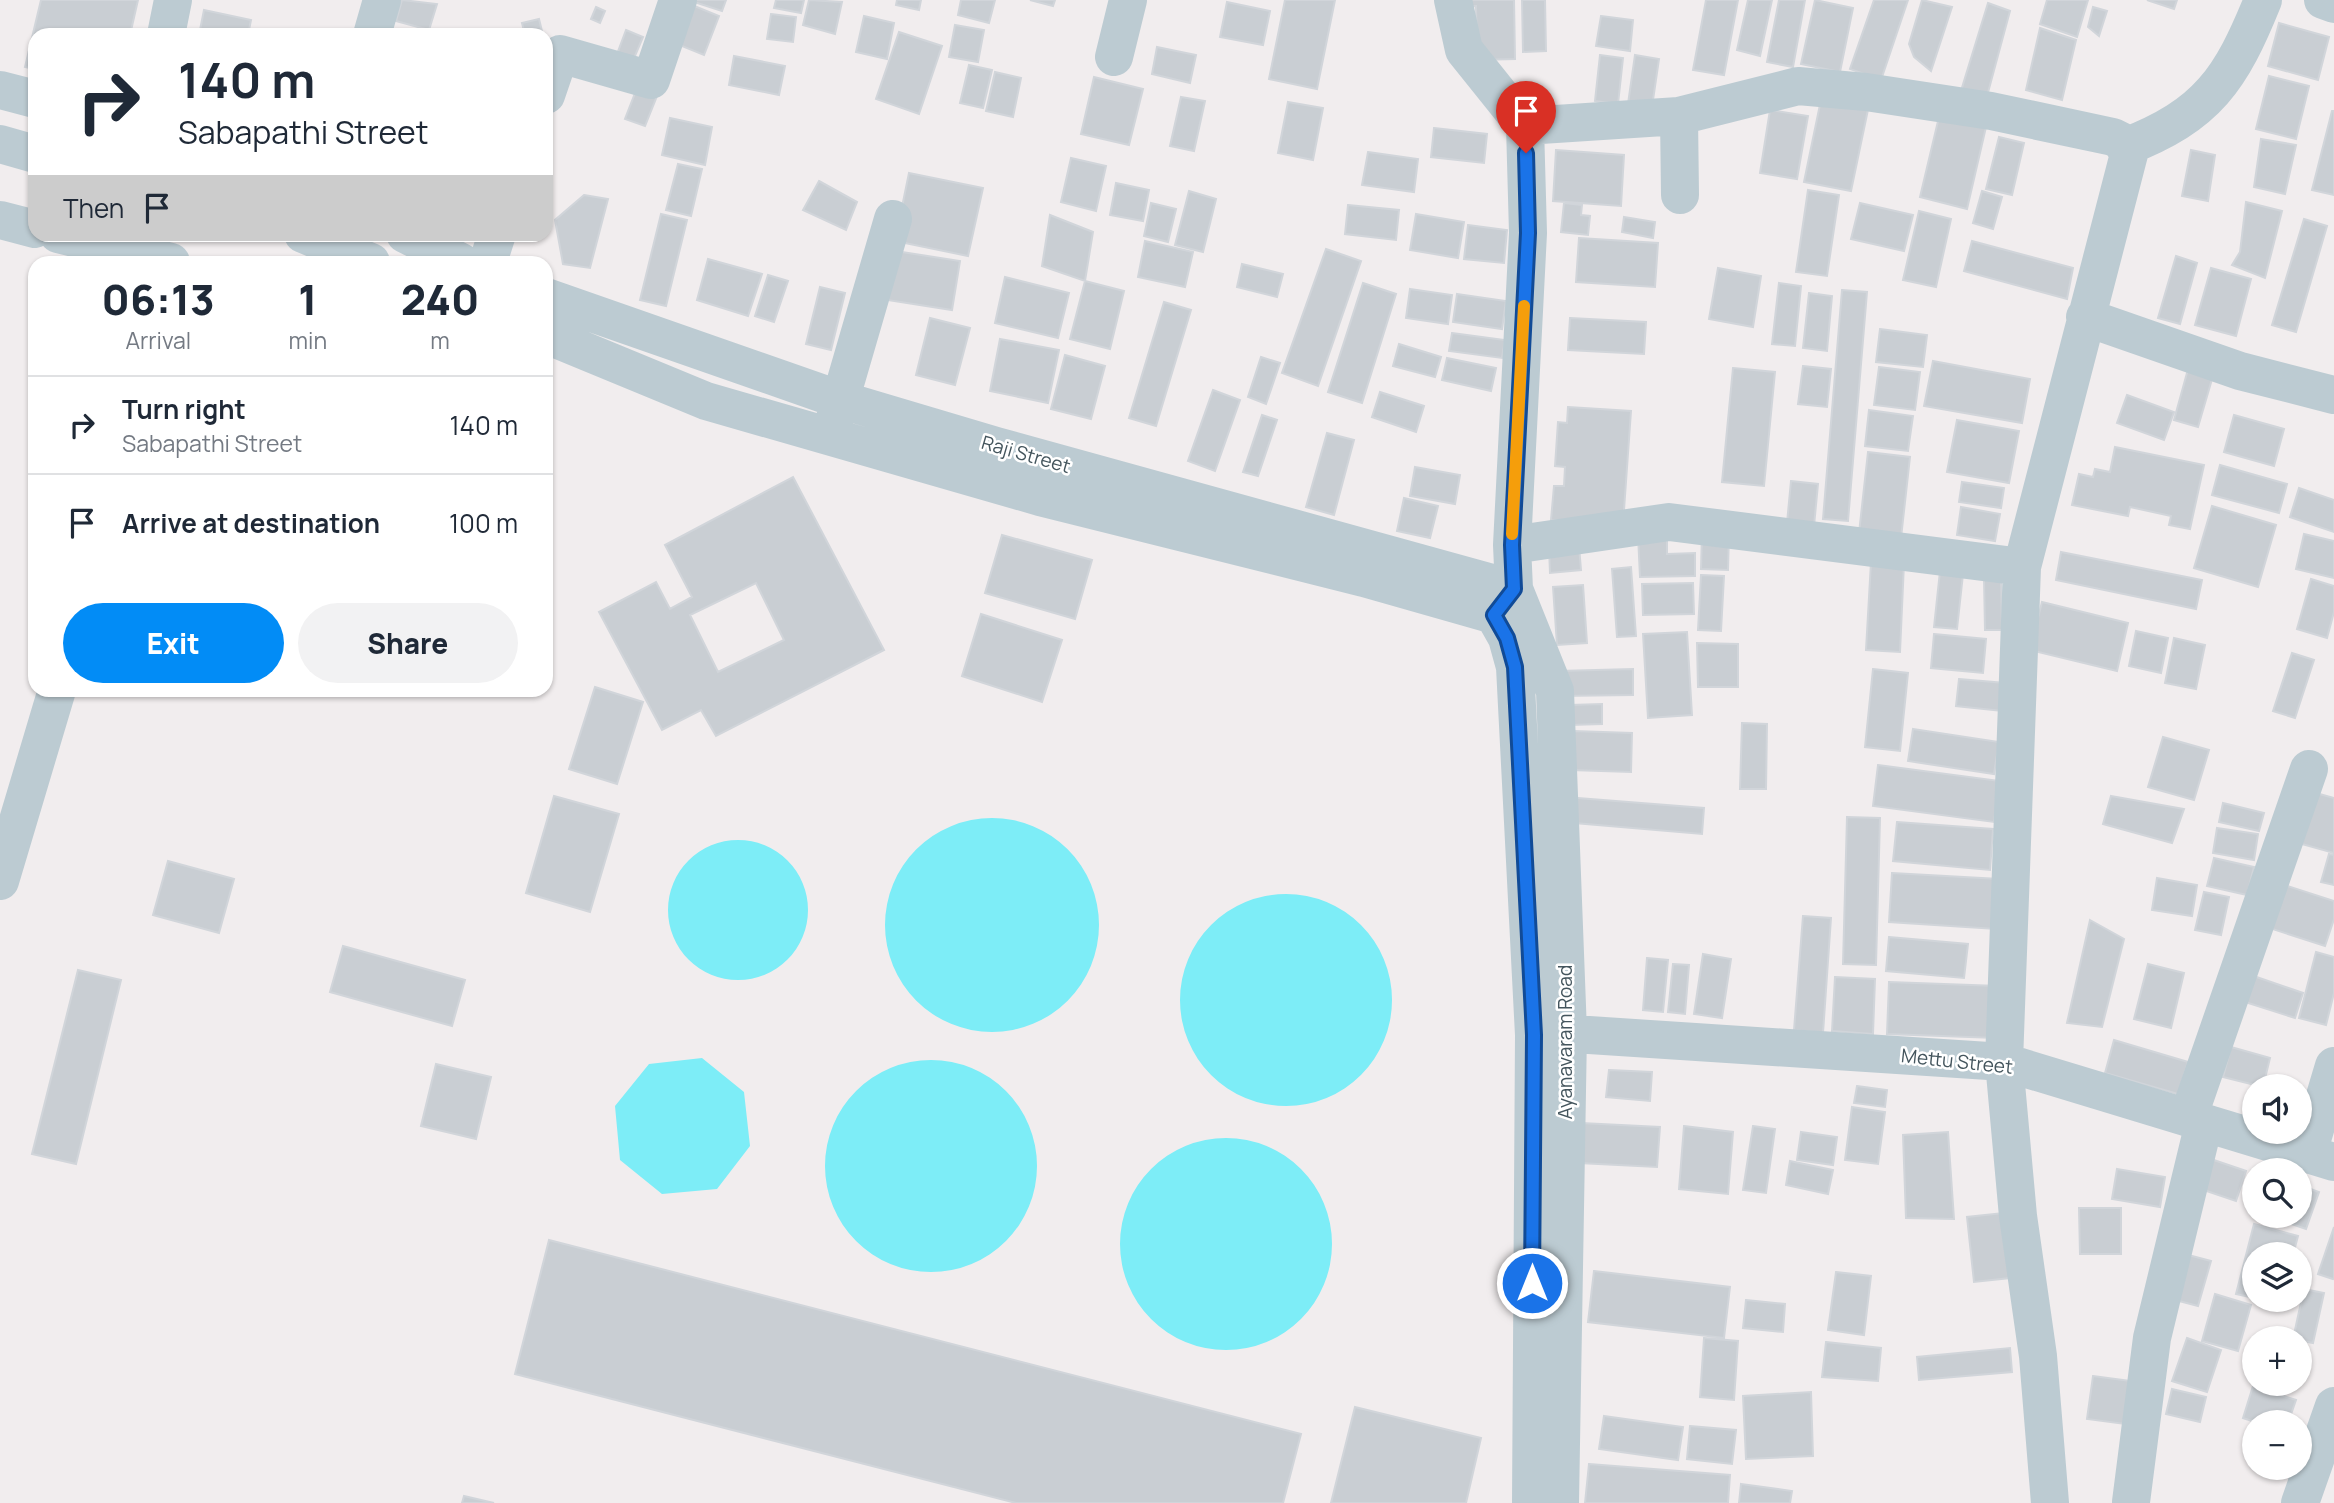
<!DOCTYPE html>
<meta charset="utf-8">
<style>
:root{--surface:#fff;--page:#f2f2f3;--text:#1f2937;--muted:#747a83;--line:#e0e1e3;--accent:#028cf6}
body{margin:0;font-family:Manrope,sans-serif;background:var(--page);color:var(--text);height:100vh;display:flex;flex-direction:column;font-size:26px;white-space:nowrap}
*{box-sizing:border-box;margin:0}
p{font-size:23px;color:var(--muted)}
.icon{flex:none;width:38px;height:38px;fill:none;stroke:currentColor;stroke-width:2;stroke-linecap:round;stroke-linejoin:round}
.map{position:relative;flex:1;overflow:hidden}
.sheet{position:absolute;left:28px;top:256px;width:525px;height:441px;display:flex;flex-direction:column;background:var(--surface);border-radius:21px;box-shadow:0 2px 5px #0004}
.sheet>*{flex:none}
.banner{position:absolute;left:28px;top:28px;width:525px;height:214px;border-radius:21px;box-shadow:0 2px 5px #0004;background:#fff;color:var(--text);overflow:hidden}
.fabs{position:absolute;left:2242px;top:1074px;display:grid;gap:14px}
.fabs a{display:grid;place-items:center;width:70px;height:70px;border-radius:50%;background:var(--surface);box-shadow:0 2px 5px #0004;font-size:35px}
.pin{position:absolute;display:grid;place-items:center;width:60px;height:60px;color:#fff;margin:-72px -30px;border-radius:50% 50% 50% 0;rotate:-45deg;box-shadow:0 0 7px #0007}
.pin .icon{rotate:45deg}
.me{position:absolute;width:77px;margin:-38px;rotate:0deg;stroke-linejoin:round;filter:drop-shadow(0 0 5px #0008)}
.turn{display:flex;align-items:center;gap:24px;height:147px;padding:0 35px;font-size:32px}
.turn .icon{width:91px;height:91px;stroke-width:2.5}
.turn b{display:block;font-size:49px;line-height:60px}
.then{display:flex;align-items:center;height:66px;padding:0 35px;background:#0003;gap:14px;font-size:26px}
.eta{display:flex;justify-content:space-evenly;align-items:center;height:119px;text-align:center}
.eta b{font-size:42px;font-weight:800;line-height:49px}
.action{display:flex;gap:14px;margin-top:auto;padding:14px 35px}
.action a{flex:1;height:80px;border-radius:42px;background:var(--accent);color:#fff;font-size:28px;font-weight:800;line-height:80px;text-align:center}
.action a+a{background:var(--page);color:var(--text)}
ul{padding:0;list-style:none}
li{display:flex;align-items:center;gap:21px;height:98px;padding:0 35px;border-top:2px solid var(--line)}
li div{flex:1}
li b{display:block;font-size:26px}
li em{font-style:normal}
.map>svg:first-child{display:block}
.water{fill:#7dedf7}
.building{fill:#c9ced3;stroke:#d1d5da;stroke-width:2;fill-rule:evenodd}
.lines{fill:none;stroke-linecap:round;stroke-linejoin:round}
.minor{stroke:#bccbd2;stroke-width:38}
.route-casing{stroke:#114b97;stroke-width:18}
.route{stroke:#1a73e8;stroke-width:12}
.slow{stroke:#f59e0b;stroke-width:12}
.labels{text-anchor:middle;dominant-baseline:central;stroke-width:5;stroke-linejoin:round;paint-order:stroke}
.street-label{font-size:19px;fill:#44555d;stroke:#fff}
</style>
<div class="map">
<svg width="2334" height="1503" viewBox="0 0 2334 1503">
<rect width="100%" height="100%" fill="#f1edee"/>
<path class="water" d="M885 925a107 107 0 1 1 214 0a107 107 0 1 1-214 0Z
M668 910a70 70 0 1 1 140 0a70 70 0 1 1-140 0Z
M1180 1000a106 106 0 1 1 212 0a106 106 0 1 1-212 0Z
M702 1058 744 1092 750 1146 717 1189 662 1194 620 1160 615 1106 649 1064Z
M825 1166a106 106 0 1 1 212 0a106 106 0 1 1-212 0Z
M1120 1244a106 106 0 1 1 212 0a106 106 0 1 1-212 0Z"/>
<path class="building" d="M41 0H138L130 35H35V69L25 67Z
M402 0 437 4 429 30 396 21Z
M688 0H726L722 11Z
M776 0H804L801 13 774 8Z
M809 0 842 2 835 34 803 25Z
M897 0H921L919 10 896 5Z
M961 0H995L989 23 958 15Z
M1030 0H1055L1053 6Z
M1285 0H1335L1317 89 1269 79Z
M1456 0H1514L1515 59 1477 60 1476 6 1456 7Z
M1522 0H1545L1546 51 1523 52Z
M1706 0H1738L1724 75 1693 70Z
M1748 0H1772L1760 56 1737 50Z
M1779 0H1805L1793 67 1767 62Z
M1815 0 1853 8 1840 72 1801 64Z
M1874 0H1908L1881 80 1850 69Z
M1922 0 1952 7 1931 71 1914 57 1909 44Z
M2047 0H2088L2077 37 2040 24Z
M2147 0H2177L2174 9Z
M1227 2 1270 11 1263 45 1220 37Z
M687 3 719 16 704 55 672 42Z
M1988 3 2010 11 1986 100 1961 91Z
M596 7 605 11 600 23 591 19Z
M2093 7 2107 11 2099 36 2088 27Z
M204 10 251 20 248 35H199Z
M771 14 796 17 793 42 767 39Z
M864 16 894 23 887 59 856 52Z
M1601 16 1633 20 1630 51 1596 46Z
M539 19 543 35H525L522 23Z
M2279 23 2329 37 2318 80 2268 66Z
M955 25 984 30 978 62 949 57Z
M2040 28 2076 40 2062 100 2026 90Z
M626 30 643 37 632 63 616 57Z
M899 32 942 46 919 114 876 99Z
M1157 47 1196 55 1190 83 1152 74Z
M1600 55 1623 58 1618 104 1595 101Z
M1635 55 1659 59 1652 107 1628 104Z
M734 56 785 66 779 95 729 85Z
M969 65 992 70 983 108 960 103Z
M995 72 1021 78 1013 117 986 111Z
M2269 76 2309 86 2296 139 2256 129Z
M1094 77 1143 89 1129 145 1081 134Z
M637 88 657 96 645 126 625 119Z
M1823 90 1870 100 1851 191 1804 182Z
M1181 97 1205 101 1194 151 1170 146Z
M1288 102 1323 108 1313 160 1278 153Z
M1770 110 1808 116 1797 179 1760 173Z
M2332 111H2334V195L2312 190Z
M1939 117 1986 127 1967 209 1920 197Z
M670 118 712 127 705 165 662 155Z
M1434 128 1487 134 1484 163 1431 157Z
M1999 137 2024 143 2012 195 1986 189Z
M2261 139 2296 145 2285 194 2254 187Z
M1556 150 1624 155 1621 206 1553 201Z
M2191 150 2215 155 2208 201 2182 196Z
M1368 152 1418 159 1414 192 1362 185Z
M1071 158 1106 166 1096 211 1061 202Z
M678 164 702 169 691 216 666 210Z
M909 173 983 188 968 256 895 241Z
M819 181 857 202 846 230 803 210Z
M1116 183 1149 190 1143 221 1110 215Z
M1808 190 1839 195 1827 276 1796 272Z
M1189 191 1216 199 1203 252 1175 245Z
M1982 191 2002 197 1993 229 1973 223Z
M584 195 608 199 590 268 563 264 555 220Z
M2246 202 2282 211 2265 278 2232 265 2240 252Z
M1151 203 1176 209 1168 242 1144 236Z
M1564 203 1582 205 1581 215 1590 216 1588 235 1561 232Z
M1860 203 1913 215 1904 251 1851 239Z
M1348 205 1399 210 1396 240 1345 234Z
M1919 211 1951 219 1936 287 1903 280Z
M661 214 687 220 666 306 640 300Z
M1416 214 1464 222 1458 258 1410 250Z
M1050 215 1093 232 1085 281 1042 266Z
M1624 217 1655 222 1653 238 1622 232Z
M2304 219 2327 226 2296 332 2272 325Z
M1468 225 1507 230 1504 263 1464 259Z
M1579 238 1658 243 1655 287 1576 282Z
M1145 241 1193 252 1185 287 1138 277Z
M1972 241 2073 268 2067 299 1964 271Z
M1326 249 1361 261 1318 386 1282 373Z
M889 250 960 261 952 310 881 299Z
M2176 256 2197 263 2180 324 2158 318Z
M708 259 762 274 748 316 697 300Z
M1242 264 1283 274 1277 297 1237 287Z
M1718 268 1761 276 1753 327 1709 319Z
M2211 268 2251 279 2236 336 2195 325Z
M768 275 788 281 774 322 755 316Z
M1005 277 1069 293 1058 338 995 323Z
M1085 281 1124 291 1110 349 1070 339Z
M1363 283 1396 294 1362 403 1328 392Z
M1779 283 1801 286 1795 346 1772 344Z
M820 287 845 293 831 350 806 344Z
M1410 289 1452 295 1448 324 1406 318Z
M1842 290 1867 292 1848 521 1823 519Z
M1809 293 1832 296 1827 351 1803 348Z
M1457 294 1506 301 1502 329 1453 322Z
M1164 302 1191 310 1156 426 1129 418Z
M930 318 970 328 955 385 916 375Z
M1570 318 1646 322 1644 354 1568 350Z
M1880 329 1927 335 1923 367 1876 362Z
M1452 333 1505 340 1502 358 1449 351Z
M1000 339 1059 350 1048 403 990 391Z
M1399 344 1441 357 1435 377 1393 366Z
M1065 355 1105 366 1091 419 1051 409Z
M1261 357 1280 363 1266 404 1248 397Z
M1447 358 1496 368 1491 391 1442 380Z
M1933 361 2030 379 2022 423 1924 406Z
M2190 362 2215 369 2198 427 2174 420Z
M1803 366 1831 369 1827 407 1798 404Z
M1879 367 1920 372 1915 410 1874 405Z
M1733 368 1775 372 1764 486 1722 482Z
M1213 390 1240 400 1215 471 1188 461Z
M1380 392 1424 406 1416 432 1372 417Z
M2127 395 2174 412 2164 440 2117 423Z
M1568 407 1631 411 1623 524 1551 520 1554 486H1564L1565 467 1555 466 1558 422 1567 423Z
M1869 410 1913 416 1908 451 1865 446Z
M1262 415 1277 420 1258 476 1243 472Z
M2234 415 2284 429 2274 466 2224 452Z
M1957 420 2019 431 2009 483 1947 472Z
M1327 433 1354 440 1334 515 1306 507Z
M2115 447 2204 465 2190 529 2169 525 2171 516 2130 507 2128 516 2072 505 2079 474 2093 477 2095 469 2110 472Z
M1868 452 1910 457 1901 538 1859 533Z
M2220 465 2287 484 2279 513 2212 495Z
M1415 467 1460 475 1455 504 1410 496Z
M793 477 884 650 716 736 701 710 662 730 599 612 656 582 670 609 692 597 665 545ZM756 583 784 640 718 672 690 615Z
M1791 481 1818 484 1814 526 1787 523Z
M1962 482 2004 488 2001 508 1959 502Z
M2299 488 2334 500V532L2290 517Z
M1404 498 1438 506 1430 538 1397 531Z
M2212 506 2276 525 2258 587 2194 568Z
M1961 507 2000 514 1995 541 1957 535Z
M1702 533 1729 534 1728 570 1701 569Z
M1667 534V554L1695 553V576L1640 577 1638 535Z
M2304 534 2334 541V578L2296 569Z
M1002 535 1092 560 1075 619 985 593Z
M1579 546 1581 570 1550 573 1549 548Z
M2061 552 2202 580 2196 609 2056 580Z
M1871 562 1904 563 1900 652 1866 650Z
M1631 567 1636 636 1617 637 1612 569Z
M1940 571 1963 574 1957 629 1934 627Z
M1701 575 1724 576 1721 631 1698 630Z
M1984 578H2001L2002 630H1985Z
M2311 579 2334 586V612L2327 638 2297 629Z
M1693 583 1694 614 1643 615 1642 584Z
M1583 585 1587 643 1557 645 1553 587Z
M2042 602 2128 623 2117 671 2030 650Z
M981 614 1062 640 1042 702 962 676Z
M2136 631 2168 638 2161 673 2129 666Z
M1687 632 1692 715 1648 718 1643 634Z
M1934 634 1986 639 1983 673 1931 668Z
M2174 638 2205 645 2196 689 2165 683Z
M1697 643 1738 644V687H1698Z
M2292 653 2314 660 2295 718 2273 711Z
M1633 669V695L1559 696 1558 671Z
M1873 669 1908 673 1900 751 1865 747Z
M1959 679 2005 683 2002 711 1956 706Z
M595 687 643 702 617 784 569 769Z
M1602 704V724L1570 725V705Z
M1742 723 1767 724 1766 789H1740Z
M1913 729 1999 742 1994 774 1908 761Z
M1573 731 1632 733 1631 772 1571 770Z
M2163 737 2209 750 2194 800 2148 787Z
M1878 765 2000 781 1994 822 1873 806Z
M2316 793 2334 798V853L2302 844Z
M554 796 619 814 590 912 526 893Z
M2111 796 2184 809 2172 843 2103 824Z
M1565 797 1704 808 1702 834 1563 822Z
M2223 803 2264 813 2259 831 2219 822Z
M1847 817 1880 818 1876 965 1843 964Z
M1897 822 1993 829 1990 870 1893 861Z
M2217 828 2258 834 2254 860 2213 853Z
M2329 854 2334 855V885L2321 882Z
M2214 858 2254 867 2247 895 2207 886Z
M168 861 234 879 219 933 153 915Z
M1892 873 1999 879 1996 929 1889 922Z
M2157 878 2197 885 2192 916 2152 910Z
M2275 882 2334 901V919L2325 946 2257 924Z
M2204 892 2229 897 2221 935 2195 930Z
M1803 916 1831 918 1823 1033 1794 1030Z
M2090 920 2124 939 2102 1027 2067 1023Z
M1889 937 1968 944 1964 978 1886 971Z
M343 946 465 980 452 1026 330 992Z
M2316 952 2334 957V993L2326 1025 2299 1018Z
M1703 954 1731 959 1722 1018 1694 1014Z
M1647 958 1668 960 1663 1012 1643 1010Z
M1673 964 1689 965 1685 1014 1668 1012Z
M2148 964 2184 973 2171 1028 2134 1019Z
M78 970 121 980 76 1164 32 1154Z
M2245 973 2303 993 2295 1018 2236 999Z
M1835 977 1875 979 1873 1034 1832 1031Z
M1889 982 1998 986 1996 1038 1887 1034Z
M2114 1040 2188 1062 2178 1094 2105 1073Z
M2231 1047 2270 1058 2263 1087 2223 1077Z
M436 1064 491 1077 476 1139 421 1126Z
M1609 1070 1652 1072 1650 1101 1606 1097Z
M1857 1086 1887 1090 1885 1107 1854 1103Z
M1852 1107 1885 1112 1878 1164 1845 1160Z
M1581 1123 1660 1127 1657 1167 1579 1163Z
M1684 1126 1733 1132 1728 1194 1679 1189Z
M1753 1126 1775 1129 1766 1193 1743 1190Z
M1801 1132 1837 1137 1833 1165 1797 1160Z
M1948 1132 1954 1219 1906 1218 1903 1135Z
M2202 1156 2246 1171 2236 1201 2192 1186Z
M1790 1161 1833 1170 1828 1194 1786 1185Z
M2117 1169 2165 1177 2160 1207 2112 1199Z
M2300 1185 2319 1192 2306 1229 2277 1219 2300 1216Z
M2079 1208H2121V1254H2080Z
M2003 1213 2010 1278 1974 1282 1967 1217Z
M2254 1224 2298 1236 2293 1255H2254V1298L2236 1294Z
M2334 1227V1278L2333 1279 2318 1274Z
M549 1240 1301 1434 1283 1503H1016L515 1374Z
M2177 1252 2211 1261 2198 1306 2164 1297Z
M1594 1271 1730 1287 1724 1338 1588 1322Z
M1836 1272 1871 1276 1864 1335 1828 1330Z
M2304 1289 2324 1293 2313 1343 2293 1339Z
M2215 1294 2251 1305 2238 1351 2202 1341Z
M1746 1300 1785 1304 1783 1332 1743 1328Z
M1704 1338 1738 1341 1734 1400 1700 1397Z
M2187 1338 2221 1350 2207 1392 2172 1381Z
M1826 1342 1881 1348 1878 1381 1822 1377Z
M2010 1348 2012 1372 1919 1380 1917 1357Z
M2093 1376 2146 1383 2140 1426 2087 1419Z
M2253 1386 2296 1400 2288 1423H2258L2243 1418Z
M2172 1389 2206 1397 2200 1422 2166 1414Z
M1811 1392 1813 1456 1746 1459 1743 1396Z
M1355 1407 1481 1438 1466 1503H1331Z
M1604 1416 1683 1427 1678 1460 1599 1449Z
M1690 1426 1736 1430 1732 1464 1687 1459Z
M1589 1464 1730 1475 1728 1503H1585Z
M1741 1484 1792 1491 1790 1503H1739Z
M464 1496 494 1503H462Z"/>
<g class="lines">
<path class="minor" d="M1453 0 1464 50 1525 126 1528 233 1512 545 1514 589 1555 691 1568 1032 1560 1503
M2323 0 2334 4
M166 35 173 0
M372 35 382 0
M1114 57 1128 0
M0 90 35 99
M546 95 560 54 651 80 678 0
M1679 116 1680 195
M1525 126 1679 116 1798 86 1866 92 1991 111 2113 137 2121 141 2129 154 2022 567 2004 1062 2018 1216 2038 1356 2050 1503
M0 144 35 154
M2125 147C2208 115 2231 79 2263 0
M0 220 35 229
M58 234 171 262
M303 234 371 262
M405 234 461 262
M488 262 497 234
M546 297 838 399 996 446 1514 589
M2085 317 2240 371 2334 395
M546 335 706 401 1040 497 1364 578 1494 615
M833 425 893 219
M1512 545 1669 522 2022 567
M1494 615 1507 638 1515 667 1534 1035 1531 1503
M0 881 57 690
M1543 1032 2004 1062 2334 1162
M2188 1118 2309 769
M2308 1153 2334 1066
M2131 1502 2152 1338 2204 1123
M2300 1503 2334 1406"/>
</g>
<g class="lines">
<g class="route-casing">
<path id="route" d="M1526 153 1528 233 1512 545 1514 589 1494 615 1507 638 1515 667 1534 1035 1532 1283"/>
</g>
<use href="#route" class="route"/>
<path class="slow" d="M1512 534 1524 306"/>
</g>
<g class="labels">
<g class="street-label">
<text transform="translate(1026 454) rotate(16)">Raji Street</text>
<text transform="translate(1565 1042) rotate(-90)">Ayanavaram Road</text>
<text transform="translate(1957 1061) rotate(6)">Mettu Street</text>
</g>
</g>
</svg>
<div class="fabs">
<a><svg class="icon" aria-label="sound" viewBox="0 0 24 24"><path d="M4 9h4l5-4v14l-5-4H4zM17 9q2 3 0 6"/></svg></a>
<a><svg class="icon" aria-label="search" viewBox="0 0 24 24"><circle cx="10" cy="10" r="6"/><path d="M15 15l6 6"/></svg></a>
<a><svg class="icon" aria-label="layers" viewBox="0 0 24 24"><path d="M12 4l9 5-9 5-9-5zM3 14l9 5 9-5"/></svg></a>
<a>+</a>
<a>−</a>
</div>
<div class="pin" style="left:1526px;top:153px;background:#d93025"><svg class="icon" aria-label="arrive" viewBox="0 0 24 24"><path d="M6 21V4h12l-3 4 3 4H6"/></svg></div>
<svg class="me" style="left:1532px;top:1283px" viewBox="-20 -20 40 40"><circle r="17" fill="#1a73e8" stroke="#fff" stroke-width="3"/><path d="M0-11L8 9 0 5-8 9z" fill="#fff"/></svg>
<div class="banner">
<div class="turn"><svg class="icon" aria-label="right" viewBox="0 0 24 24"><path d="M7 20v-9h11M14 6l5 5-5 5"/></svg><div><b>140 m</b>Sabapathi Street</div></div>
<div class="then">Then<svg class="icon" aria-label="arrive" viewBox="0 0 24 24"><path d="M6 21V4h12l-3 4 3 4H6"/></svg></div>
</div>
<section class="sheet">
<div class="eta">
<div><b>06:13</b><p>Arrival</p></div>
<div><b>1</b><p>min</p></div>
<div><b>240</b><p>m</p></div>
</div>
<ul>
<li><svg class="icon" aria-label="right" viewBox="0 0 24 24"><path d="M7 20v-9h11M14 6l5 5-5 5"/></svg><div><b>Turn right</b><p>Sabapathi Street</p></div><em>140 m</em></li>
<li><svg class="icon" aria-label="arrive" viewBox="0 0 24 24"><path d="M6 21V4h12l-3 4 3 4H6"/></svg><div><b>Arrive at destination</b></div><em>100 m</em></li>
</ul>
<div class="action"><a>Exit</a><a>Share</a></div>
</section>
</div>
